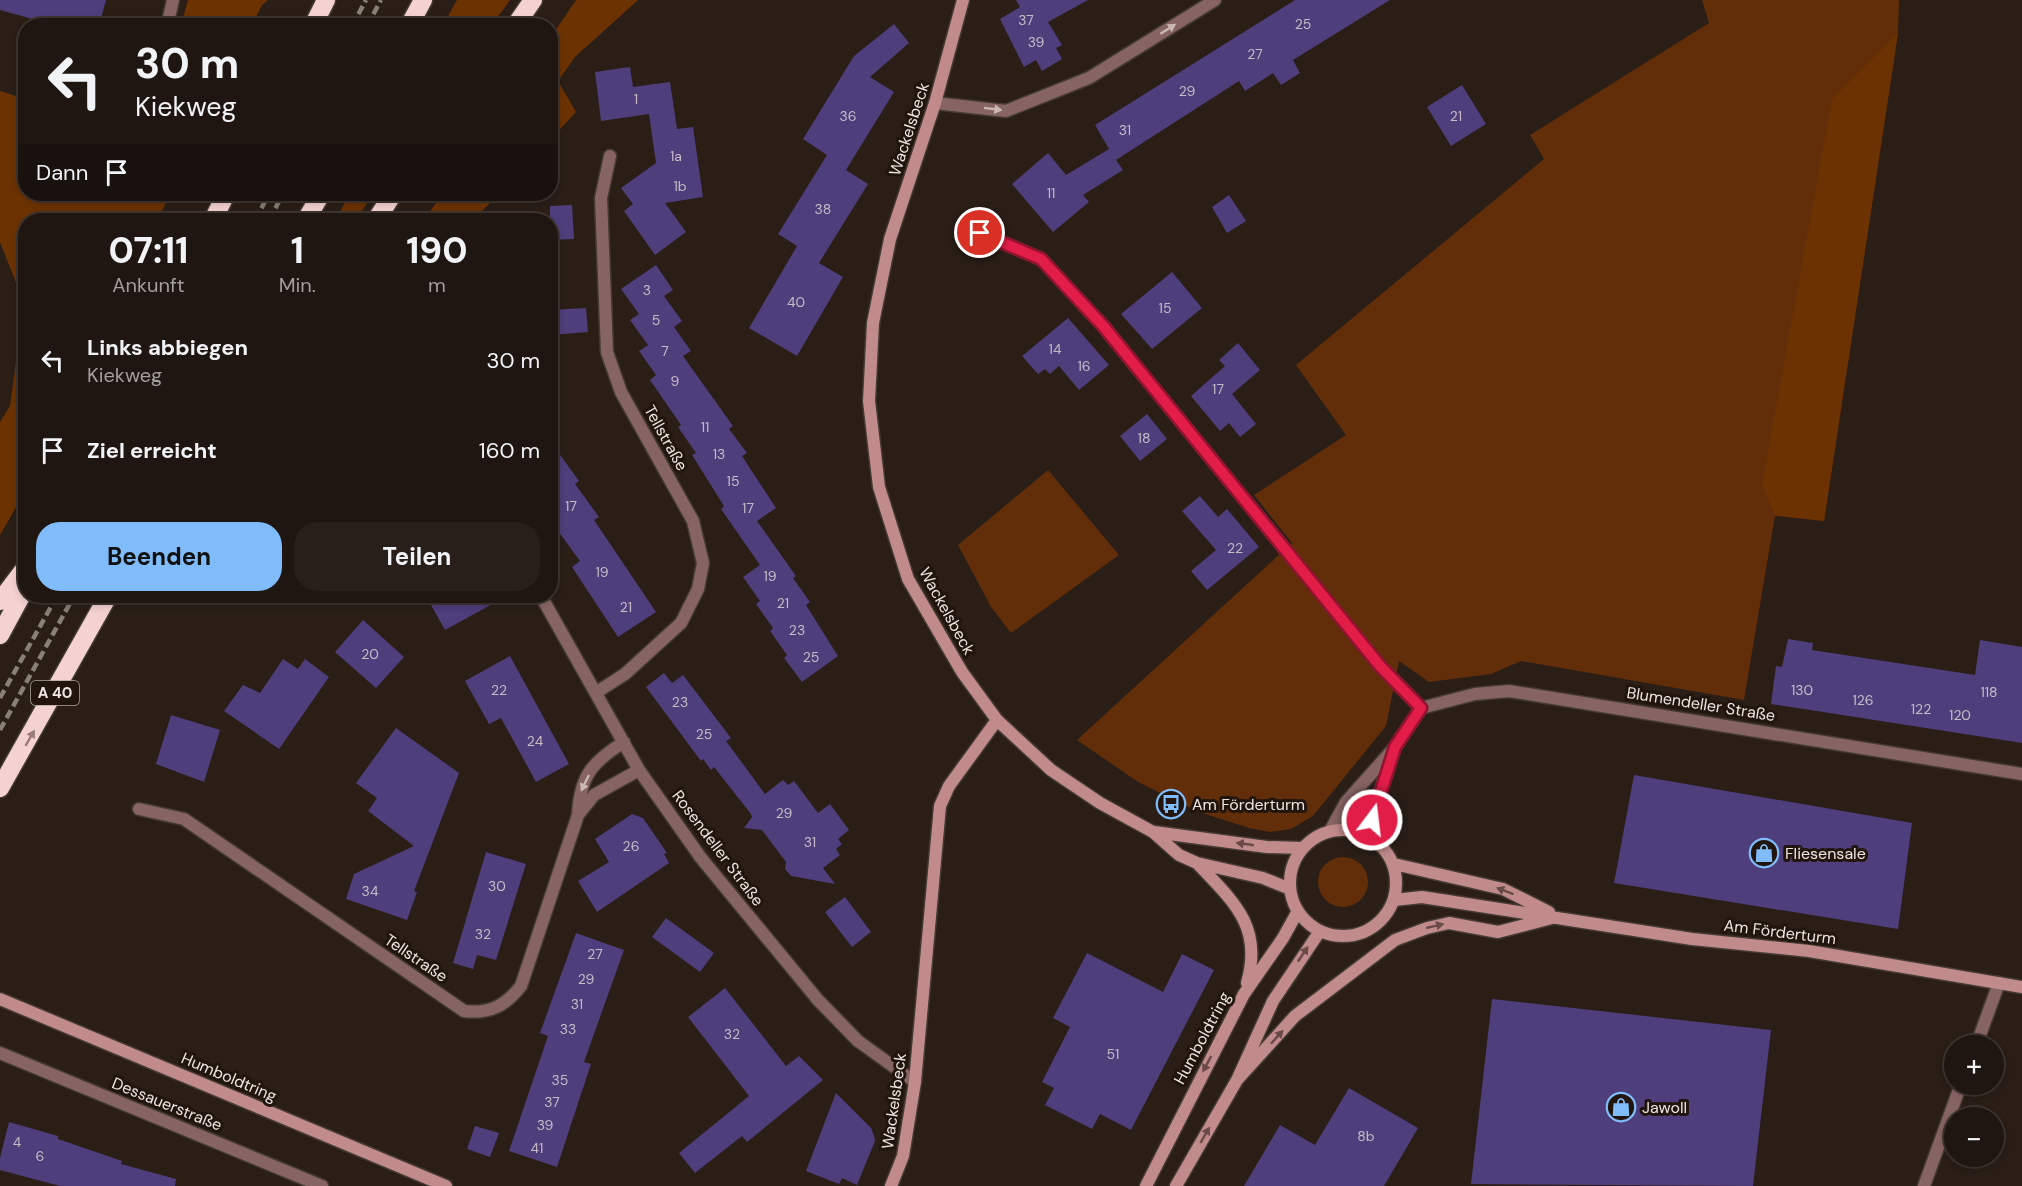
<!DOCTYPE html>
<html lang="de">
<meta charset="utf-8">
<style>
:root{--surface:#201611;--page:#281f1a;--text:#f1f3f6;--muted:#a29f9f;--line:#3d3531;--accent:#81bcfa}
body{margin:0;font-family:"DM Sans",sans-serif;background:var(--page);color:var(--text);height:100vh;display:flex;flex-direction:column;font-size:22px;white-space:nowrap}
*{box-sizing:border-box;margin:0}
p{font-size:20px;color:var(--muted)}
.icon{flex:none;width:33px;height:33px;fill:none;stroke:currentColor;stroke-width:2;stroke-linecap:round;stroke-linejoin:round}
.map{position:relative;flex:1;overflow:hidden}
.details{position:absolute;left:18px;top:213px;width:540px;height:390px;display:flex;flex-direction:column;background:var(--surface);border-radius:24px;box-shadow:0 3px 9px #0003,0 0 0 2px var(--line)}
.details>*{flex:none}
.top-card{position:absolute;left:18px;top:18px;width:540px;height:183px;border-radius:24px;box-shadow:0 3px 9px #0003,0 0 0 2px var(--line);background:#201611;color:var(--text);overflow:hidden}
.fabs{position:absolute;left:1944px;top:1035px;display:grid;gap:12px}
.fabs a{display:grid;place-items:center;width:60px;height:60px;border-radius:50%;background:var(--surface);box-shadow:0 3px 9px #0003,0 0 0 2px var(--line);font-size:30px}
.pin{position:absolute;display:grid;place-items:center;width:51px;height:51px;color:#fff;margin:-26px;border:3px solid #fff;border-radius:50%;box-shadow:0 2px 6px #0007}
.me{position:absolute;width:66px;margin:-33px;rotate:15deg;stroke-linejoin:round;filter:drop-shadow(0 0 4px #0008)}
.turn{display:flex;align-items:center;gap:21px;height:126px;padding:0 18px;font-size:27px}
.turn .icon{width:78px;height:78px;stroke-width:2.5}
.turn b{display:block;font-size:42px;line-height:51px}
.then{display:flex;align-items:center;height:57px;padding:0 18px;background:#0003;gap:12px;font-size:22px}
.eta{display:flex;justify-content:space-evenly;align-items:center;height:102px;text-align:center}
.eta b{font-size:36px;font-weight:700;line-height:42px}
.action{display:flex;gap:12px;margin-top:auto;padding:12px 18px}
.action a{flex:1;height:69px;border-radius:24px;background:var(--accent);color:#111;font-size:24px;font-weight:700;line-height:69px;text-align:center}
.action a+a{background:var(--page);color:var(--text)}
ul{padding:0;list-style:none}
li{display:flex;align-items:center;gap:18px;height:90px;padding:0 18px}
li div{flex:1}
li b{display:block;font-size:22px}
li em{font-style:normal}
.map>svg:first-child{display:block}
.green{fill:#612e09}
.forest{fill:#6d3202}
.building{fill:#4e3e7b}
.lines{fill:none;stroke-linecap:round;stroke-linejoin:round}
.street-casing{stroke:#453a33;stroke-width:15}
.secondary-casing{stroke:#453a33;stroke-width:15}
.highway-casing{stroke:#453a33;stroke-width:21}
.street{stroke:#876464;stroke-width:12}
.secondary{stroke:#c18a8b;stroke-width:12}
.highway{stroke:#f5d2d2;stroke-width:18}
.rail{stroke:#8a807a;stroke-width:4.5;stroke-dasharray:9 4.5;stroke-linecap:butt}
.oneway{fill:#cab8b5}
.oneway2{fill:#967d7a}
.oneway3{fill:#694a46}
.route-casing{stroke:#92132f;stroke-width:15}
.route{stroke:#e11d48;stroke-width:10}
.labels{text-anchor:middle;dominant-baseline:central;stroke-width:6;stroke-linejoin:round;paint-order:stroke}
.number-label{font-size:14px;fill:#c6bbc7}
.shield{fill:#21150e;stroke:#b0a7a1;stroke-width:1.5}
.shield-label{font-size:15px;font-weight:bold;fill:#eee5e0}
.street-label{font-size:16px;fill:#eee5e0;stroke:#21150e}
.poi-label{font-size:16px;fill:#eee5e0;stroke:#21150e;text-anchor:start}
</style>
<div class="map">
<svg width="2022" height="1186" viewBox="0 0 2022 1186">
<rect width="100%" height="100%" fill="#2a1e17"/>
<path class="green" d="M1702 0H1899L1898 33 1824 521 1775 516 1744 700 1521 661 1491 674 1429 682 1399 661 1386 726 1313 816 1291 829 1270 832 1249 828 1199 812 1138 782 1077 740 1292 543 1254 495 1346 435 1296 365 1544 159 1530 135 1709 23Z
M1048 470 1119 555 1011 633 991 607 958 545Z
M1318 882a25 25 0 1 1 50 0a25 25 0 1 1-50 0Z"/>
<path class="forest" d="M188 0H268L262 5 252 25H181Z
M457 0H510L492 25H443Z
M576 0H638L575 57 558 81 576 112 551 139V37Z
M1898 33 1824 521 1775 515 1762 485 1832 99Z
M0 91 25 99 26 194H171L157 220H26L25 492 0 535V422L10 406 24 303 0 242Z
M350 194H374L355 220H335Z
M442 194H499L473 220H424Z"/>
<path class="building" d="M0 0H106L99 26H58L0 10Z
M1016 0H1088L1048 22 1062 45 1056 48 1062 59 1042 71 1036 60 1024 67 1000 19 1020 7Z
M1295 0H1390L1293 60 1300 73 1281 85 1273 73 1245 91 1239 81 1116 160 1123 170 1083 195 1089 202 1053 232 1012 184 1048 153 1066 175 1109 149 1095 125Z
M894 24 909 43 870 77 894 92 846 170 868 184 819 263 843 277 797 356 749 328 797 246 778 234 827 155 803 139 854 56Z
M630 67 633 87 670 82 677 129 693 127 703 197 665 203 686 232 655 255 624 211 633 204 621 188 656 163 649 114 601 121 595 72Z
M1462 85 1486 124 1451 146 1427 107Z
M1229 195 1246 221 1227 233 1212 207Z
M572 205 574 239 550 240V206Z
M656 265 673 290 664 296 682 321 674 327 691 351 683 356 733 426 729 429 747 453 742 456 776 508 757 521 796 576 793 578 810 602 806 605 838 656 802 682 784 658 787 655 770 631 773 628 756 604 760 601 743 577 760 565 721 509 724 506 692 455 696 453 678 427 681 425 650 380 656 375 639 351 648 345 630 320 639 314 621 289Z
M1172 272 1202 308 1152 349 1121 314Z
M586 308 588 332 550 335V310Z
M1068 318 1109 365 1079 390 1059 366 1050 374 1045 369 1038 374 1022 356Z
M1238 343 1260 370 1232 394 1256 424 1240 437 1229 423 1220 431 1191 396 1225 366 1219 360Z
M1147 414 1167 439 1140 461 1120 436Z
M550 441 579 481 575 484 599 517 594 520 656 612 618 637 572 567 580 561 550 520Z
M1200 496 1218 517 1227 509 1259 547 1207 590 1191 571 1216 550 1182 511Z
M426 596H507L445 630Z
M363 620 404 657 376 688 335 652Z
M1788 639 1813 643 1812 650 1975 675 1980 640 2022 647V743L1771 704 1776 666 1782 667Z
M510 656 569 764 536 782 501 718 489 724 465 681Z
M283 659 298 669 305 659 329 677 279 749 224 711 243 685 260 693Z
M664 673 672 683 683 675 731 738 726 741 765 794 783 780 788 785 794 781 818 813 830 804 849 830 838 839 842 844 836 849 840 855 823 868 835 884 791 876 785 869 786 862 762 830 744 828 752 817 751 814 714 767 711 770 703 759 701 761 646 687Z
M171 715 220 730 204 782 156 764Z
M396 728 459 773 414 891 417 892 407 920 346 899 354 874 414 846 368 811 377 798 356 783Z
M1634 775 1912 823 1898 929 1614 883Z
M632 814 643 818 667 853 664 854 669 863 597 912 578 881 609 862 595 839Z
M486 852 526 864 496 960 477 955 473 969 453 963Z
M845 897 871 932 852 947 825 912Z
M666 918 714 953 700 972 652 937Z
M576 933 624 950 584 1062 591 1064 557 1167 509 1151 548 1036 540 1033Z
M1087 953 1163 992 1182 954 1214 970 1131 1130 1100 1114 1092 1129 1045 1105 1054 1088 1042 1082 1070 1027 1053 1018Z
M725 988 786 1066 799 1056 823 1080 747 1142 742 1136 695 1173 679 1153 749 1096 688 1017Z
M1492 999 1771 1030 1753 1186 1471 1184Z
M1349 1088 1418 1128 1384 1186H1244L1280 1125 1315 1145Z
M836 1093 871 1128 874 1136 875 1141 857 1185 842 1178 839 1184 806 1171Z
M9 1122 58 1136V1139L122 1161 121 1164 176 1179 175 1186H60L0 1170V1158Z
M475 1126 499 1133 490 1157 467 1149Z"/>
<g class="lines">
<g class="street-casing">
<path id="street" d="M167 26 173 0
M935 103 1006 111 1089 78 1215 0
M980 233 1041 259 1104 327 1380 666 1421 708
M541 596 639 770 701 858 818 1000 858 1041 915 1082
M597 692 625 674 681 623 698 589 703 563 693 521 621 392 607 352 601 198 610 156
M624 742C592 762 580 776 578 815L594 795 639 770
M139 809 184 819 464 1011C490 1014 505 1006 521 986L578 815
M1330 831 1346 802 1395 747 1421 708 1475 694 1509 691 2022 774
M1369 836 1376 804 1393 753
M1976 1046 1999 983
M0 1053 322 1186
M1924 1186 1961 1084"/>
</g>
<g class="secondary-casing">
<path id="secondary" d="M963 0 935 103 890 239 873 323 869 401 879 487 908 579 962 672 997 720 1051 770 1100 803 1153 832 1179 855 1197 863 1263 878 1290 889
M1290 883a53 53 0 1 1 106 0a53 53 0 1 1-106 0Z
M1154 832 1267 847 1303 848
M1198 864C1234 902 1263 927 1247 983
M1394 864 1503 889 1549 912
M1394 900 1422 897 1692 939 1809 951 2022 987
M0 999 446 1186
M1237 1080 1295 1016 1395 940 1427 928 1449 923 1498 932 1552 918
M891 1186 903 1156 915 1082 940 806 949 786 997 720
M1146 1186 1244 994 1283 938 1298 911
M1176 1186 1237 1080 1273 1001 1320 931"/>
</g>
<g class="highway-casing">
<path id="highway" d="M313 26 326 0
M409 26 423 0
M515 26 533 0
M213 220 226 194
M306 220 321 194
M376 220 393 194
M0 601 26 567
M0 635 26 587
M0 788 108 596"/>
</g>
<use href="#street" class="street"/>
<use href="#secondary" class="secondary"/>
<use href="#highway" class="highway"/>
<path class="rail" d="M352 26 366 0
M367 26 381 0
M255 220 269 194
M269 220 283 194
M0 698 57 596
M0 730 74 596"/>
</g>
<defs><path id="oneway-solid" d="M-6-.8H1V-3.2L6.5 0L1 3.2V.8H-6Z" transform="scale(1.5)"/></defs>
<g class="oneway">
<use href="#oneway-solid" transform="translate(1168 29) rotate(-32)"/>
<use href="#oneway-solid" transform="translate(993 109) rotate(7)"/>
<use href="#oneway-solid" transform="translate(585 783) rotate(116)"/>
</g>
<use class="oneway2" href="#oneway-solid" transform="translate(30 738) rotate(-60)"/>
<g class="oneway3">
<use href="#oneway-solid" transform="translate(1245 844) rotate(-172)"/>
<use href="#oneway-solid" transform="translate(1505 891) rotate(-159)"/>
<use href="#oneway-solid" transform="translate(1435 926) rotate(-13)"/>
<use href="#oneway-solid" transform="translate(1303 954) rotate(-56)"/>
<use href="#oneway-solid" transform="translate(1277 1037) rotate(-48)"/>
<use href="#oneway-solid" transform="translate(1207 1064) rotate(118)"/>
<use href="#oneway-solid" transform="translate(1205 1135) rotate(-60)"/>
</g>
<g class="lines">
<g class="route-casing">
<path id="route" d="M980 233 1041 259 1104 327 1380 666 1421 708 1395 747 1372 820"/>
</g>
<use href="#route" class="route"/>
</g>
<defs>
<g id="bus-ring" transform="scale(1.5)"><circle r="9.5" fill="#21150e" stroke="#81bcfa" stroke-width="1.5"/><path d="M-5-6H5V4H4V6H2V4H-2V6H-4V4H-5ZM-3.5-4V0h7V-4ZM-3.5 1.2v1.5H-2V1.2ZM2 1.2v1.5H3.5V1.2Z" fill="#81bcfa"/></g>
<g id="shop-ring" transform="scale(1.5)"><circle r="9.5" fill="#21150e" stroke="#81bcfa" stroke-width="1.5"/><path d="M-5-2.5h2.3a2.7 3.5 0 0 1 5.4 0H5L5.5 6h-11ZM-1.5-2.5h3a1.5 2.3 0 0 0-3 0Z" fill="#81bcfa"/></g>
</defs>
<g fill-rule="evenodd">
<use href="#bus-ring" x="1171" y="804"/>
<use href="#shop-ring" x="1764" y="853"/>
<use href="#shop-ring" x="1621" y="1107"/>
</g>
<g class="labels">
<g class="number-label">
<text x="1026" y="20">37</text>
<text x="1303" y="24">25</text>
<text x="1036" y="42">39</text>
<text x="1255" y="54">27</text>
<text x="1187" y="91">29</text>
<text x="636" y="99">1</text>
<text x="848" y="116">36</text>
<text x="1456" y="116">21</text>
<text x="1125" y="130">31</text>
<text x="676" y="156">1a</text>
<text x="680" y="186">1b</text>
<text x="1051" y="193">11</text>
<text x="823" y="209">38</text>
<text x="647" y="290">3</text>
<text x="796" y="302">40</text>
<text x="1165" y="308">15</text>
<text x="656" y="320">5</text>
<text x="1055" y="349">14</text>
<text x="665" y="351">7</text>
<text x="1084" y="366">16</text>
<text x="675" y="381">9</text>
<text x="1218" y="389">17</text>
<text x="705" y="427">11</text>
<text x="1144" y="438">18</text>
<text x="719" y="454">13</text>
<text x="733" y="481">15</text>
<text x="571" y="506">17</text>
<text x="748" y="508">17</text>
<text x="1235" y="548">22</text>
<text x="602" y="572">19</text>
<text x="770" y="576">19</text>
<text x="783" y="603">21</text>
<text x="626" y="607">21</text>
<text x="797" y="630">23</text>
<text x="370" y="654">20</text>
<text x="811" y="657">25</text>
<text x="499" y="690">22</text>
<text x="1802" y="690">130</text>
<text x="1989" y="692">118</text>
<text x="1863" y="700">126</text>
<text x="680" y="702">23</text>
<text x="1921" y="709">122</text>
<text x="1960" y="715">120</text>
<text x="704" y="734">25</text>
<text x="535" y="741">24</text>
<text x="784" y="813">29</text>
<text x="810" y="842">31</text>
<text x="631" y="846">26</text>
<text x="497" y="886">30</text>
<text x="370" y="891">34</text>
<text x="483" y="934">32</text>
<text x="595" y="954">27</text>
<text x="586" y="979">29</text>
<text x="577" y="1004">31</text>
<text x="568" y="1029">33</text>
<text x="732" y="1034">32</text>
<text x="1113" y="1054">51</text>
<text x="560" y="1080">35</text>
<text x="552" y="1102">37</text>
<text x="545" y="1125">39</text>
<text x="1366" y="1136">8b</text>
<text x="17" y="1142">4</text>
<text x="537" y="1148">41</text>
<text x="40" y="1156">6</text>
</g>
<rect class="shield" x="31" y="681" width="48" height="24" rx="4.5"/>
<g class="shield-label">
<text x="55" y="693">A 40</text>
</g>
<g class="street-label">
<text transform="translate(909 129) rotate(-72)">Wackelsbeck</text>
<text transform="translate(666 438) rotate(61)">Tellstraße</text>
<text transform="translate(947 611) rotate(61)">Wackelsbeck</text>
<text transform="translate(1701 704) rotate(9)">Blumendeller Straße</text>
<text transform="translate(718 848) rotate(53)">Rosendeller Straße</text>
<text transform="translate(1780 932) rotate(7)">Am Förderturm</text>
<text transform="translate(416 958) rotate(34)">Tellstraße</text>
<text transform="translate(1202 1038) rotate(-62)">Humboldtring</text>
<text transform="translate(229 1077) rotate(23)">Humboldtring</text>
<text transform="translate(894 1101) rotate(-82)">Wackelsbeck</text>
<text transform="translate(167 1104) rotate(22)">Dessauerstraße</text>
</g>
<g class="poi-label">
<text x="1192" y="804">Am Förderturm</text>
<text x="1785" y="853">Fliesensale</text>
<text x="1642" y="1107">Jawoll</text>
</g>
</g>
</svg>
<div class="fabs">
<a>+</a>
<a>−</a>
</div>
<div class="pin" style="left:980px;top:233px;background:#d93025"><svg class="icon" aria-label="arrive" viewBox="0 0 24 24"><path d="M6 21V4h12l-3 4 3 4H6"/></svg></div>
<svg class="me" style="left:1372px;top:820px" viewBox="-20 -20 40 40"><circle r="17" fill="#e11d48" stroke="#fff" stroke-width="3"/><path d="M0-11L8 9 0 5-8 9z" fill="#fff"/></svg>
<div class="top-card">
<div class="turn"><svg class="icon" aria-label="left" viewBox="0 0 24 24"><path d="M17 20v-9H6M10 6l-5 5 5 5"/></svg><div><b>30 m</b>Kiekweg</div></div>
<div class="then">Dann<svg class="icon" aria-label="arrive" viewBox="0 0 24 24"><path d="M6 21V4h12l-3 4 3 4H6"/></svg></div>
</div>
<section class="details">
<div class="eta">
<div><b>07:11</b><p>Ankunft</p></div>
<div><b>1</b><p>Min.</p></div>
<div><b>190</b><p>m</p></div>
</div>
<ul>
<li><svg class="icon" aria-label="left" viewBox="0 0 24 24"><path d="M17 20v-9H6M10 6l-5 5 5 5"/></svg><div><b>Links abbiegen</b><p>Kiekweg</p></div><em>30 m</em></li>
<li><svg class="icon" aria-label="arrive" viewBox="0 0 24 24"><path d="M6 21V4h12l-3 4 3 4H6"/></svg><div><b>Ziel erreicht</b></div><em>160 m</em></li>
</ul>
<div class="action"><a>Beenden</a><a>Teilen</a></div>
</section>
</div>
